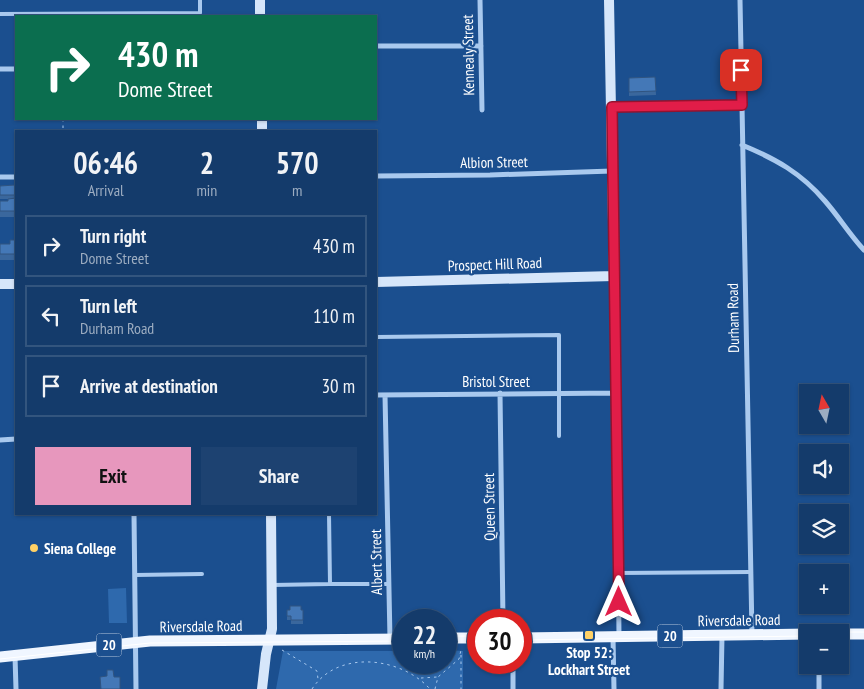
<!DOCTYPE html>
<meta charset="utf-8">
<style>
:root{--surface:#143b6b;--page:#1d4271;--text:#f1f3f6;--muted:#9dadc1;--line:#33557e;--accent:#e797bd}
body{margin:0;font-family:"PT Sans Narrow",sans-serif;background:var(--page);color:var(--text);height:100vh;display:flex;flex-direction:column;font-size:19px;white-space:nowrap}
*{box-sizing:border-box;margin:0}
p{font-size:16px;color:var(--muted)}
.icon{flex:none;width:28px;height:28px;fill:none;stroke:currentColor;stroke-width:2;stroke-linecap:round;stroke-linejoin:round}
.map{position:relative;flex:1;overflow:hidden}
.drawer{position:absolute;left:15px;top:130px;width:362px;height:385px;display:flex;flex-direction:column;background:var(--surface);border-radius:0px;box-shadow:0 1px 4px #0004,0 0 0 1px var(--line)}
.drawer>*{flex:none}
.guide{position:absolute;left:15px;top:15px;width:362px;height:105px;border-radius:0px;box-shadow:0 1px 4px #0004,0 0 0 1px var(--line);background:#0b6e4f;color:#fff;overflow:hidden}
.needle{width:32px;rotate:351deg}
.controls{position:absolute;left:799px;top:384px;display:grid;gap:10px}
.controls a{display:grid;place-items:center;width:50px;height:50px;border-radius:0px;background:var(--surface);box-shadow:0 1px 4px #0004,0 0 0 1px var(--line);font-size:25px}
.speed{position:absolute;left:392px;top:609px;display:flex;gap:10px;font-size:25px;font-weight:700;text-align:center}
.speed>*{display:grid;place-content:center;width:65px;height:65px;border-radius:50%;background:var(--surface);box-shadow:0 1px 4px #0004,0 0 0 1px var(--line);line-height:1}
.speed small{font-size:12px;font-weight:400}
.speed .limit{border:8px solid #d22;background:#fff;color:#111}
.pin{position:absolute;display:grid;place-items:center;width:42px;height:42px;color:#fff;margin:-21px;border-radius:10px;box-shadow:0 2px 8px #0006}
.me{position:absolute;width:55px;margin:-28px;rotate:0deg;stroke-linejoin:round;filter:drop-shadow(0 0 4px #0008)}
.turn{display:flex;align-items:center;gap:18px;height:105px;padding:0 20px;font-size:22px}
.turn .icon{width:65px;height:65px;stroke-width:2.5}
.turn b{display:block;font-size:35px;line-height:42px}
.eta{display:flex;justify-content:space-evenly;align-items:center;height:85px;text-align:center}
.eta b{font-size:30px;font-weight:700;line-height:35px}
.primary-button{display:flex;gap:10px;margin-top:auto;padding:10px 20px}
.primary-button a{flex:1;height:58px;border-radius:0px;background:var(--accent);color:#111;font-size:20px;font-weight:700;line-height:58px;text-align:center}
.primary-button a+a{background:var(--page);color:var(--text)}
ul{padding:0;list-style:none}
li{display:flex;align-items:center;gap:15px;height:62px;margin:0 10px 8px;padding:0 10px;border:2px solid var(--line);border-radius:0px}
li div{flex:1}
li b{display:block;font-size:19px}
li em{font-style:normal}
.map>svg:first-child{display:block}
.green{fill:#2e69ad}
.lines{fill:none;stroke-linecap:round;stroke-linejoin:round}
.path{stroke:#a9c9ee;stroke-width:1;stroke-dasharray:2.5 4;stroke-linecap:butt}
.lane{stroke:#a9c9ee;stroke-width:4}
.street{stroke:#a9c9ee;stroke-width:5}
.secondary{stroke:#d6e6fa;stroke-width:10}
.primary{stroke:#f0f6ff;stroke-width:11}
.tram{stroke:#fff;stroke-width:1}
.wall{fill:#3a679d}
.building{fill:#4478b7;stroke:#305480}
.route-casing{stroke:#92132f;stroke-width:12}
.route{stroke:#e11d48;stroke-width:9}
.poi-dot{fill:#ffd166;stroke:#1b4f8f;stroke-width:2}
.labels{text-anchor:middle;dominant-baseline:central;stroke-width:4.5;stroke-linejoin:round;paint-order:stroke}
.shield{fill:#1b4f8f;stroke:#bbcadd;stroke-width:1}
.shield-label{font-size:14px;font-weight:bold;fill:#fff}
.street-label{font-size:15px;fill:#fff;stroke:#1b4f8f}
.poi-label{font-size:15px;font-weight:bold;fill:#fff;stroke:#1b4f8f;text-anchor:start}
</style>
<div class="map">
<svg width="864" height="689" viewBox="0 0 864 689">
<rect width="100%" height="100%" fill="#1b4f8f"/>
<path class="green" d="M126 588 127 623H109L108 589Z
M446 650 463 651V689H276L283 651H404V662H446Z"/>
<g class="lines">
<path class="path" d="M63 119V131
M282 650 317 671 318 679
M461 655V689
M421 678 437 677
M312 689C338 649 401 657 430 689
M435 689 438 677 459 659 461 650"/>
<path class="lane" d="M0 14 200 13V0
M612 107 741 105
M376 337 559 335V436
M329 514 330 584H389
M618 573 751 572
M135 575 202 574
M272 585 330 584"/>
<path class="street" d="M480 0 482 110
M740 0 752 634
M376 46H481
M0 69H16
M742 145C776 159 801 173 825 201 839 217 850 235 864 250
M376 176 490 175 612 171
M0 177H16
M614 276 617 393 619 637
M500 393 503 620
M376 395 617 393
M385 395 390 639
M0 440 16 439
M134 514 136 689
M613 637 614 689
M15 656 16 689
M513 662V689
M819 665V689
M721 689 722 636"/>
<path class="secondary" d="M260 0V16
M262 119V131
M376 282 614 276 609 0
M0 284H16
M262 689 266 654 272 629 271 514"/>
<path class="primary" d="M840 634H864
M446 638H479
M521 638 808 634
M0 657 150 641 404 639"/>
<path class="tram" d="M809 632H864
M446 636H479
M521 640 808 636
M0 659 150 643 404 641"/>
</g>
<path class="wall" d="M655 77 656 95 629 96V78Z
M15 185V198H16V217H0V201H8V199H0V186Z
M16 240V260H0V244H10Z
M287 610H303V624H291V620H287Z"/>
<path class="building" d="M655 77 656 91 629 92V78Z
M15 185V195H0V186Z
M16 198V211H0V201H8V199Z
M10 240H16V254H0V244H10Z
M290 606H301V610H303V620H291V616H287V610H290Z
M107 670H113L114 677H120V689H101L100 677 107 676Z"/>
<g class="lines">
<g class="route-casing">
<path id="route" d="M619 602 612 107 742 105 741 70"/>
</g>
<use href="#route" class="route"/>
</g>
<g class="poi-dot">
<circle cx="34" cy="548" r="5"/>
<rect x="584" y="630" width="10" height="10" rx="2.5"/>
</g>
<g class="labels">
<g class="shield">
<rect x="657.5" y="624.5" width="25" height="23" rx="4"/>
<rect x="96.5" y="633.5" width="25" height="23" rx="4"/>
</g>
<g class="shield-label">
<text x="670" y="636">20</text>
<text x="109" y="645">20</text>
</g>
<g class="street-label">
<text transform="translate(468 55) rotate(-91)">Kennealy Street</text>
<text transform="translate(494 162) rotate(-1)">Albion Street</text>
<text transform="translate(495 264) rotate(-2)">Prospect Hill Road</text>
<text transform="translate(733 318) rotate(-91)">Durham Road</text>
<text x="496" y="381">Bristol Street</text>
<text transform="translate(489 507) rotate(-91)">Queen Street</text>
<text transform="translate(376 562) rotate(-91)">Albert Street</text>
<text transform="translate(739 620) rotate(-1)">Riversdale Road</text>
<text transform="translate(201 626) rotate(-1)">Riversdale Road</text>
</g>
<g class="poi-label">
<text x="44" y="548">Siena College</text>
<text x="589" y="652" text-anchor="middle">Stop 52:<tspan x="589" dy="17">Lockhart Street</tspan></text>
</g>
</g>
</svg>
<div class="controls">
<a><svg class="needle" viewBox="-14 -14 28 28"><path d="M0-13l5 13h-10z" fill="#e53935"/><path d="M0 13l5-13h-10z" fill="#9dadc1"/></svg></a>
<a><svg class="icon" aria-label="sound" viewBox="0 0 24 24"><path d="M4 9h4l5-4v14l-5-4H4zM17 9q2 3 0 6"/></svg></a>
<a><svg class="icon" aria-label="layers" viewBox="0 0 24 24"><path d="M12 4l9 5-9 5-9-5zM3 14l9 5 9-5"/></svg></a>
<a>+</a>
<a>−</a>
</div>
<div class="speed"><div>22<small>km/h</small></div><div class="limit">30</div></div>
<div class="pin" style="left:741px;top:70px;background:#d93025"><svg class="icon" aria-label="arrive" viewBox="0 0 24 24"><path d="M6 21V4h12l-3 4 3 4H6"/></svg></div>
<svg class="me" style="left:619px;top:602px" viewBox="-20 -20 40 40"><path d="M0-17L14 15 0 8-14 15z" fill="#e11d48" stroke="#fff" stroke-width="4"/></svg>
<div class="guide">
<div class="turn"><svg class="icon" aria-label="right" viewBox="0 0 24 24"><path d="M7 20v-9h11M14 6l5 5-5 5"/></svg><div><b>430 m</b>Dome Street</div></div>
</div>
<section class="drawer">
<div class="eta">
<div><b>06:46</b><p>Arrival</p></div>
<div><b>2</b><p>min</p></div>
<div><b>570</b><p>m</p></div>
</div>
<ul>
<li><svg class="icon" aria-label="right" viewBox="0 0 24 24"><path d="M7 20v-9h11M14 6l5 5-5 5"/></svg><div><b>Turn right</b><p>Dome Street</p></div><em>430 m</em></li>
<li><svg class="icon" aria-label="left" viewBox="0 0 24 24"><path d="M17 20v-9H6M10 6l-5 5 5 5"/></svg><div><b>Turn left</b><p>Durham Road</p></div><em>110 m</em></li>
<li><svg class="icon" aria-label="arrive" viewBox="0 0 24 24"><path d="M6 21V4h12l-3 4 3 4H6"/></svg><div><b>Arrive at destination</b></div><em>30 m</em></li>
</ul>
<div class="primary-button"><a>Exit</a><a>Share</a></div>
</section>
</div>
